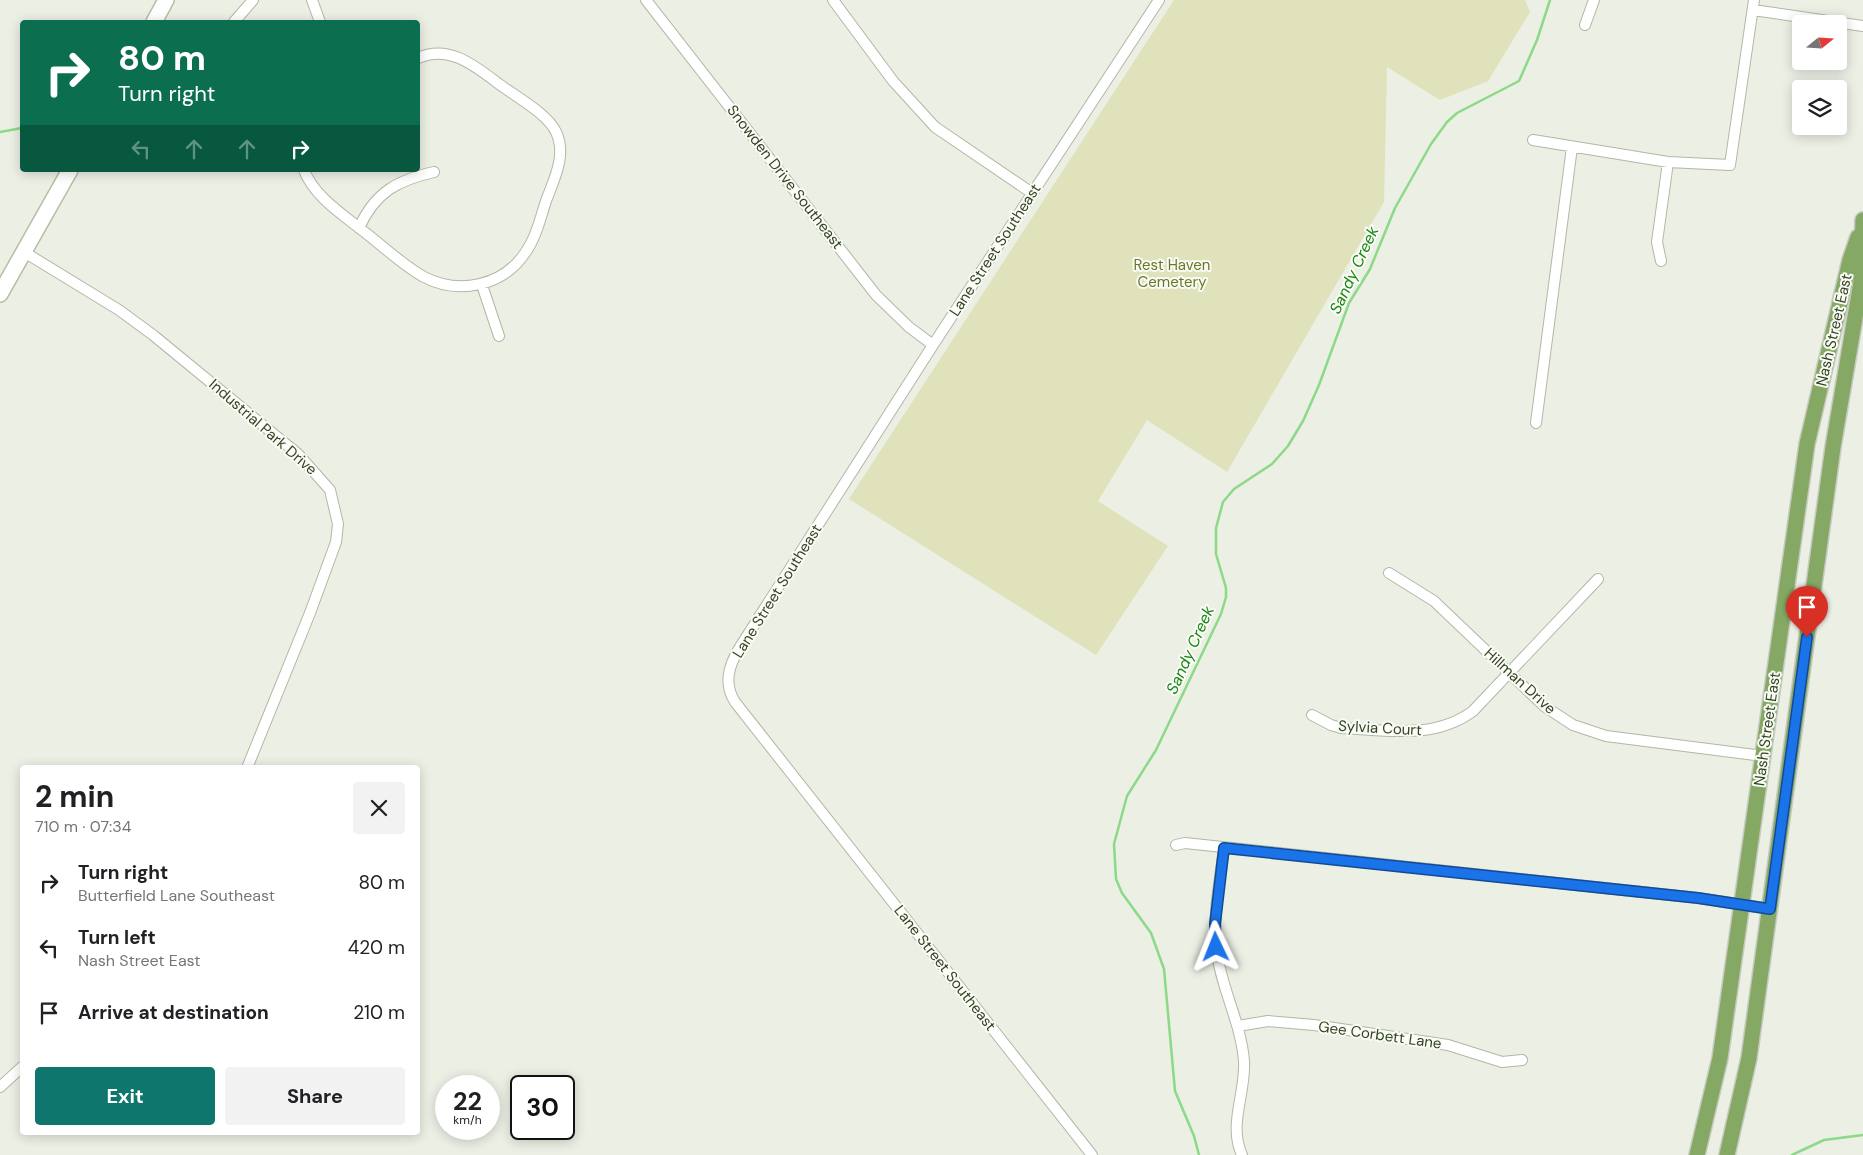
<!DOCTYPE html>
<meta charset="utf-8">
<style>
:root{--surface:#fff;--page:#f2f2f2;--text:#202124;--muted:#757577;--accent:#0f766e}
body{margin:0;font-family:"DM Sans",sans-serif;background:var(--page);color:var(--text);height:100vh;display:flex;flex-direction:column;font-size:19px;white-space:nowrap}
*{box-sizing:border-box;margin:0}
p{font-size:16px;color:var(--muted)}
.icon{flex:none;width:28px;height:28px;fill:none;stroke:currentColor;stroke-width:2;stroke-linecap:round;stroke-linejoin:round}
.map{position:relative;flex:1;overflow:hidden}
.sheet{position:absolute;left:20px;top:765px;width:400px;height:370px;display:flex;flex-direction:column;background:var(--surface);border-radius:5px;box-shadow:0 2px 12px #0003}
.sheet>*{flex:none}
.top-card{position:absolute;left:20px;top:20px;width:400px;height:152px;border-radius:5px;box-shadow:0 2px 12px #0003;background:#0b6e4f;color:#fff;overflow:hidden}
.needle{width:32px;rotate:72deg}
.tools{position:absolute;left:1792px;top:15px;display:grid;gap:10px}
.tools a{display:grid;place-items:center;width:55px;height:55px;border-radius:5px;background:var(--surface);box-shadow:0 2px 12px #0003;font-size:25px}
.speed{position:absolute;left:435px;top:1075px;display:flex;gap:10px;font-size:25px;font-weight:700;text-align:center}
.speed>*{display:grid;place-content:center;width:65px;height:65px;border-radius:50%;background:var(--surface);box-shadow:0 2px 12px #0003;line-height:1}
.speed small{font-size:12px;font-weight:400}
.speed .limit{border:2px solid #111;border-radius:8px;background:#fff;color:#111}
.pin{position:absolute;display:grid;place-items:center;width:42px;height:42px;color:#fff;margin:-51px -21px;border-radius:50% 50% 50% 0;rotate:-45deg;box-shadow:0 0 5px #0007}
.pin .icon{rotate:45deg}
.me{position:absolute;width:55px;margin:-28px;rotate:358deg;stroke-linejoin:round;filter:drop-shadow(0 0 4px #0008)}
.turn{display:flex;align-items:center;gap:18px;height:105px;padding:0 15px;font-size:22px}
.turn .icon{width:65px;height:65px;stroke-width:2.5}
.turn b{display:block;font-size:35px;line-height:42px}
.lanes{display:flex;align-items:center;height:48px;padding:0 15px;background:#0003;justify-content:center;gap:25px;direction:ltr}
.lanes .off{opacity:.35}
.round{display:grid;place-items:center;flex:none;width:52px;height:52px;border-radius:5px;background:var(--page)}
.headline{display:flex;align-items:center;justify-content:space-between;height:85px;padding:0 15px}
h1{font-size:30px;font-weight:700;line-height:38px}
.cta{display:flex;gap:10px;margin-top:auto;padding:10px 15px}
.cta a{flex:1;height:58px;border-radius:5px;background:var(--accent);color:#fff;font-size:20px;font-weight:700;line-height:58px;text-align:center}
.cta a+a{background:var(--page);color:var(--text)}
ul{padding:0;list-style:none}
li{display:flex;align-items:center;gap:15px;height:65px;padding:0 15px}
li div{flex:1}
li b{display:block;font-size:19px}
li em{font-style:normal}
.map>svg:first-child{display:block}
.green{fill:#e0e2bb}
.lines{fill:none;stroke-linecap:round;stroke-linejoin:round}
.stream{stroke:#8cd987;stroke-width:2.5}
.street-casing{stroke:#b0b8a6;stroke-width:12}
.secondary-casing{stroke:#b3bfa4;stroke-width:18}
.primary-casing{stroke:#c6cac1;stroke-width:18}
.street{stroke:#fff;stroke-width:10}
.secondary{stroke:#fff;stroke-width:15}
.primary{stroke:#85a964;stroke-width:15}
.route-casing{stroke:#114b97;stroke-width:12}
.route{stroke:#1a73e8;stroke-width:9}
.labels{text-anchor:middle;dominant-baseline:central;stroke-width:4;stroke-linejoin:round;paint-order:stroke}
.street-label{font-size:15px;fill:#324321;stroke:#f9fbf5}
.park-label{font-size:15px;fill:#6b7926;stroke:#f9fbf5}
.water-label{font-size:16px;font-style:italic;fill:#1a8614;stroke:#f9fbf5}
</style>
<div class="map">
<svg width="1863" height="1155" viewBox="0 0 1863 1155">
<rect width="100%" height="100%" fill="#ebefe4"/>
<path class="green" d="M1174 0H1525L1530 12 1488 81 1440 100 1387 67 1384 202 1227 472 1147 420 1098 501 1168 546 1096 655 849 499Z"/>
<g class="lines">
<path class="stream" d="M0 132 22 128
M1199 1155 1194 1136 1175 1091 1164 969 1151 933 1122 893 1116 879 1114 844 1127 796 1156 750 1221 614 1226 597V588L1216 554V528L1223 502 1234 489 1272 464 1288 446 1303 421 1319 385 1349 303 1370 269 1395 208 1431 144 1447 122 1457 113 1519 81 1537 40 1550 0
M1792 1155 1824 1140 1863 1135"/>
<g class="street-casing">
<path id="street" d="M312 0 320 22
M646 0 876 295 909 327 933 345
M833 0 893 81 935 127 1032 193
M1753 10 1863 26
M234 22 253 0
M1585 25 1594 0
M1533 140 1668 162 1730 165 1754 0
M304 170C314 197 345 216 367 234 385 248 404 266 424 277 459 295 503 286 525 253 536 238 540 219 546 201 554 179 567 155 556 132 548 114 515 96 499 84 475 66 449 44 418 58
M359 228C375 192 398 180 434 172
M24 252 119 310 153 335 298 454 330 490 338 524 336 542 310 613 247 768
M1661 261 1657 242 1668 162
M482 285 499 336
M1536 423 1572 147
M1389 573 1434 601 1544 706 1573 725 1606 736 1763 756
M1312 715 1331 725 1341 728C1387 730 1434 740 1473 711L1598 579
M1176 845 1185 843 1698 898 1770 909
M1224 848C1220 880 1213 914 1216 947 1220 986 1241 1022 1244 1061 1246 1093 1228 1124 1242 1155
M1238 1026 1268 1021 1314 1025 1448 1045 1502 1062 1522 1060
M0 1087 22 1067
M1092 1155 735 702C723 683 729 665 740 647L933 345 1159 0"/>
</g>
<g class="secondary-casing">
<path id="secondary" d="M154 22 166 0
M0 294 70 170"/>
</g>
<g class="primary-casing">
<path id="primary" d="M1697 1155 1720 1058 1807 444 1850 260 1858 237
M1727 1155 1749 1058 1833 447 1861 282 1863 220"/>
</g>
<use href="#street" class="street"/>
<use href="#secondary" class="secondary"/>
<use href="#primary" class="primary"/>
</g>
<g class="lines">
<g class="route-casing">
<path id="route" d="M1216 947 1215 924 1224 848 1698 898 1770 909 1807 637"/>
</g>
<use href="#route" class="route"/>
</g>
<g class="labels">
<g class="street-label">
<text transform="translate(785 177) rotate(52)">Snowden Drive Southeast</text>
<text transform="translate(995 250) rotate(-57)">Lane Street Southeast</text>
<text transform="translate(1834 330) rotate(-77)">Nash Street East</text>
<text transform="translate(263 427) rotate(41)">Industrial Park Drive</text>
<text transform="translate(777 591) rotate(-58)">Lane Street Southeast</text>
<text transform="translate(1520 681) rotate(42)">Hillman Drive</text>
<text transform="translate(1380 728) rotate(3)">Sylvia Court</text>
<text transform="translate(1767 729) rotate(-82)">Nash Street East</text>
<text transform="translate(945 968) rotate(52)">Lane Street Southeast</text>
<text transform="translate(1380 1035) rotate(8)">Gee Corbett Lane</text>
</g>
<g class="park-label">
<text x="1172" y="265">Rest Haven<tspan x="1172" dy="17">Cemetery</tspan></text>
</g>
<g class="water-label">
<text transform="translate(1354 270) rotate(-65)">Sandy Creek</text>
<text transform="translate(1190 650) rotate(-66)">Sandy Creek</text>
</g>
</g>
</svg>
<div class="tools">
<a><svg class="needle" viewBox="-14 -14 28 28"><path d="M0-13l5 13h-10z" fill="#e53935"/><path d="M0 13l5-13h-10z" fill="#757577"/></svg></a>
<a><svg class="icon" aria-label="layers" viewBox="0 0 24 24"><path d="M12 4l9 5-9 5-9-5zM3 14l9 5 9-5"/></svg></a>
</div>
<div class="speed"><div>22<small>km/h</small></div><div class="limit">30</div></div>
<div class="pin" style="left:1807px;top:637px;background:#d93025"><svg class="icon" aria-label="arrive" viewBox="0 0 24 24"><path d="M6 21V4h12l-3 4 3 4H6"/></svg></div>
<svg class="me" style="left:1216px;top:947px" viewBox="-20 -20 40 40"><path d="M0-17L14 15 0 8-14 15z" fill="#1a73e8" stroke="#fff" stroke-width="4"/></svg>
<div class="top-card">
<div class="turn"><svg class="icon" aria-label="right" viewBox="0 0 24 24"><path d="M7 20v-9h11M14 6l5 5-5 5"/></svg><div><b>80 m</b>Turn right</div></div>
<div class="lanes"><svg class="icon off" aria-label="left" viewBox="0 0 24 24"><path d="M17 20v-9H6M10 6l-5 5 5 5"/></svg><svg class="icon off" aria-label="ahead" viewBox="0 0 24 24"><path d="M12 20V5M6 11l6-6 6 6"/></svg><svg class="icon off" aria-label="ahead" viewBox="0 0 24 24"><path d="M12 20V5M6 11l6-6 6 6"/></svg><svg class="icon" aria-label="right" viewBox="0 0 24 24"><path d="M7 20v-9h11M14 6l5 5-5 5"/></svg></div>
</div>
<section class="sheet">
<div class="headline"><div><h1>2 min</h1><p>710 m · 07:34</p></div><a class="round"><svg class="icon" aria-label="close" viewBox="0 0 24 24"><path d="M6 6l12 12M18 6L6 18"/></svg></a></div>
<ul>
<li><svg class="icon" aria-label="right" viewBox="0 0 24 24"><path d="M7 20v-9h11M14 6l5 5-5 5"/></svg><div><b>Turn right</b><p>Butterfield Lane Southeast</p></div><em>80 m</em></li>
<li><svg class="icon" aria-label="left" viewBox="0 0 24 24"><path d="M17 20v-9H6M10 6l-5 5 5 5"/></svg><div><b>Turn left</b><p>Nash Street East</p></div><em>420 m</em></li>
<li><svg class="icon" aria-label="arrive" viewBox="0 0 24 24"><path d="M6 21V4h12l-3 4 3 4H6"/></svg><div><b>Arrive at destination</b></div><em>210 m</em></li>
</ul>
<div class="cta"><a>Exit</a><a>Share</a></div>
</section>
</div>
